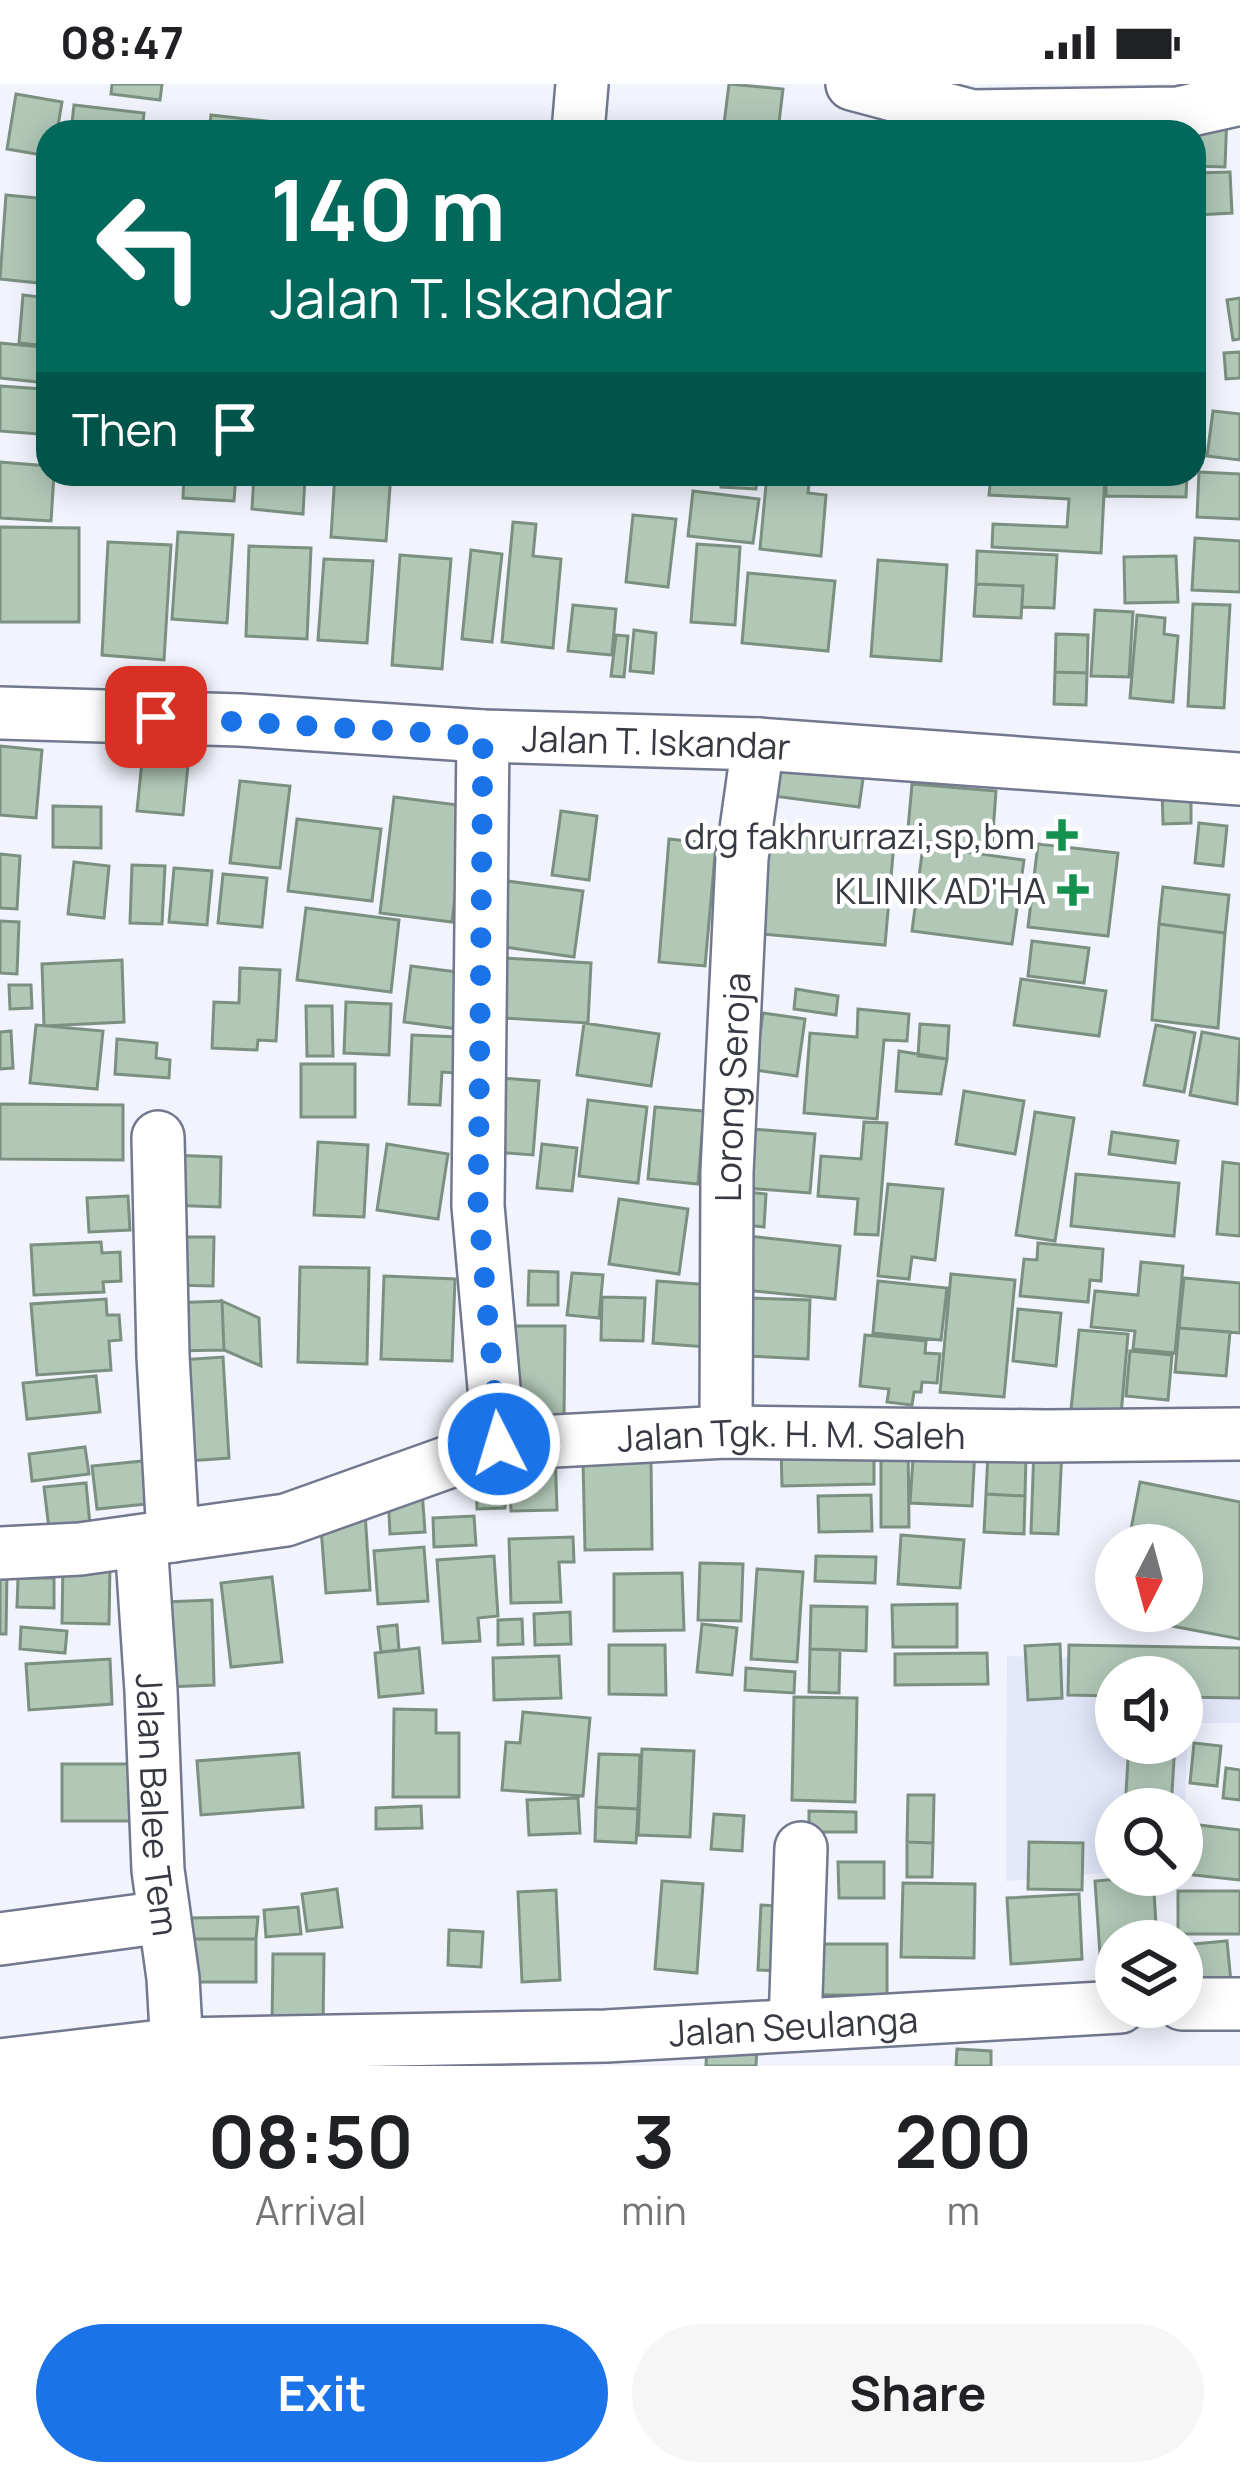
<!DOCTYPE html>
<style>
:root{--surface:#fff;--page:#f6f6f6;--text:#202124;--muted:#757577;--accent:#1a73e8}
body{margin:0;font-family:Manrope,sans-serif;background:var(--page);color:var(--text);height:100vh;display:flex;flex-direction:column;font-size:45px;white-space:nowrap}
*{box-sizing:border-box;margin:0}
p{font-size:39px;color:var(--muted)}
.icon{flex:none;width:66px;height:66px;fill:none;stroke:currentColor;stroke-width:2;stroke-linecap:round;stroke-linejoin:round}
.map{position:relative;height:1982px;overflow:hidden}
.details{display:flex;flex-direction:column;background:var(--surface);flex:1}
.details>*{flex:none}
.banner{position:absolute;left:36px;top:36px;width:1170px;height:366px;border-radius:36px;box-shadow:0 6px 30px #0003;background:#00695c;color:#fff;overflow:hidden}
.needle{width:78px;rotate:186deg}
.buttons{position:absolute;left:1095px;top:1440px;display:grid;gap:24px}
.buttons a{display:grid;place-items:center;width:108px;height:108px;border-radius:50%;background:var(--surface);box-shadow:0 6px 30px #0003;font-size:60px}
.pin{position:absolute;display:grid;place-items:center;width:102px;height:102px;color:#fff;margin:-51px;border-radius:24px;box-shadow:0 6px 18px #0006}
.me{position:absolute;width:132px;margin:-66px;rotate:355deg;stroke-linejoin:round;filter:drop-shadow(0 0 9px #0008)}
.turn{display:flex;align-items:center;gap:42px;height:252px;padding:0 36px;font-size:54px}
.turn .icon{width:156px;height:156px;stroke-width:2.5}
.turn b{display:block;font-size:84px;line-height:102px}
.then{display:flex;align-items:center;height:114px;padding:0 36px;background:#0003;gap:24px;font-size:45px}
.eta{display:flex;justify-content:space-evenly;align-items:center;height:204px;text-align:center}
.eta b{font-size:72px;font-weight:700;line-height:84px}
.action{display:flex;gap:24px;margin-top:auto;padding:24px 36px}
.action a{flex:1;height:138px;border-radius:72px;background:var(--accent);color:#fff;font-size:48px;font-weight:700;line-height:138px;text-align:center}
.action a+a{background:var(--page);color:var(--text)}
.status{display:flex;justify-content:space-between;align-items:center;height:84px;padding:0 60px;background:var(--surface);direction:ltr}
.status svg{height:33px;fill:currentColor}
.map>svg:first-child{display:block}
.built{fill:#e2e7fa;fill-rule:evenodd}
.building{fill:#b1c8b7;stroke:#7b9080;stroke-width:3}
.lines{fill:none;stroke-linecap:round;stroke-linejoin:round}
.minor-casing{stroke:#72788e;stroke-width:56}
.minor{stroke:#fff;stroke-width:51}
.route{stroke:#1a73e8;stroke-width:21;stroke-dasharray:0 37.8}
.poi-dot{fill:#14914e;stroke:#fff;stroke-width:4.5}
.labels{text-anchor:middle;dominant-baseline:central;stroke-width:9;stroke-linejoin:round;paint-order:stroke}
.street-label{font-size:36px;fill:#373a43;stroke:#fff}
.poi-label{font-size:36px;fill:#373a43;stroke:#fff;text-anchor:end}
</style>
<div class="status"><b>08:47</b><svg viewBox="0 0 49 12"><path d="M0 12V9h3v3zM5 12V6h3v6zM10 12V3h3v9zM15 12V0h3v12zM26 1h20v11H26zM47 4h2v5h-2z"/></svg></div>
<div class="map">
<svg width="1240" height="1982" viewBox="0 0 1240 1982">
<rect width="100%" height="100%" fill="#f1f3fd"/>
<path class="built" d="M1007 1572 1240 1578V1639H1188L1183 1783 1182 1725H1116V1788L1006 1797ZM1116 1593H1182V1659H1116Z"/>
<path class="building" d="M112 0H162L160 16 111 10Z
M729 0 783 5 778 47 786 48H723Z
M16 10 62 18 57 48H48V72L7 65Z
M74 21 144 29 142 48H71Z
M1227 28 1225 83 1194 82V48Z
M211 31 302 41 301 48H209Z
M1230 88 1232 129 1198 131 1196 89Z
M6 111 48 115V200L0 195Z
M23 211 48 214V262L19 259Z
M1240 214V255L1233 256 1227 216Z
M0 259 42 263 38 298 0 294Z
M1240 268V294L1226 295 1224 269Z
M0 302 42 305 38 350 0 347Z
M1213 327 1240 330V376L1207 372Z
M0 378 48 382V390H54L51 437 0 434Z
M1199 388 1240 390V435L1197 433Z
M184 390H236L234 417 183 414Z
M254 390 305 393 303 430 252 425Z
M335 390H391L386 457 331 453Z
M721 390H757L756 405 721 403Z
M767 390H810L808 409 826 411 821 472 760 465Z
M991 390H1105L1101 469 992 463 993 440 1067 443 1069 415 989 411Z
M1106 390H1187L1186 413 1106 412Z
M693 407 759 415 753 459 688 452Z
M633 431 676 435 668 503 626 498Z
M513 438 536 440 533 472 561 475 553 564 502 558Z
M0 443 79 444V538H0Z
M178 448 233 451 227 539 172 535Z
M1195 454 1240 457V508L1192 506Z
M108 458 171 461 164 576 102 571Z
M697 460 740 463 735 541 691 538Z
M249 462 311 464 307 555 246 552Z
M471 466 502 470 492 558 462 555Z
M977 467 1057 471 1054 524 1022 523 1023 502 976 500Z
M400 471 451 475 442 585 392 581Z
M1176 472 1178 518 1125 519 1124 473Z
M324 475 373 477 367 559 318 556Z
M878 476 947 481 941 577 871 572Z
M748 489 835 497 828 567 742 559Z
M976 500 1023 502 1021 534 974 532Z
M1193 520 1230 521 1224 624 1188 622Z
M573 521 616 525 612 571 568 567Z
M1095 526 1133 528 1129 593 1091 592Z
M1137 531 1165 534 1164 550 1178 552 1173 618 1130 614Z
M634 546 656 549 653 589 630 587Z
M1056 550 1088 551 1087 589 1055 588Z
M616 551 628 552 624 593 611 592Z
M1055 588 1087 589 1086 621 1054 620Z
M0 662 42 666 36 734 0 731Z
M763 675 864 688 859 723 759 710Z
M142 677 188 681 183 731 137 727Z
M240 697 290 702 280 784 230 779Z
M912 700 996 707 992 763 907 756Z
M1162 705H1191V739L1163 740Z
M394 713 466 722 452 838 380 829Z
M53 722 101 723V764L53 763Z
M561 727 597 732 589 796 552 791Z
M297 735 381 745 372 817 288 807Z
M1199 739 1227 742 1223 782 1195 779Z
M770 748 894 759 885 861 761 850Z
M669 755 716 760 705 882 659 878Z
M1038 760 1118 769 1108 852 1028 843Z
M923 762 1024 776 1012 860 912 847Z
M0 770 20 772 17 825 0 824Z
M74 778 109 782 104 834 68 830Z
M132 781 165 782 162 840 130 839Z
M174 784 212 787 207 841 169 838Z
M223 790 267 794 262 843 218 839Z
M507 797 583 807 574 873 498 862Z
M1163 803 1229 811 1225 849 1159 840Z
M306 824 399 836 391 908 297 896Z
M0 837 19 838 17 890 0 889Z
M1159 840 1225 849 1218 944 1152 936Z
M1032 857 1089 864 1084 899 1028 892Z
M505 874 591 879 588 939 502 934Z
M122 876 124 938 44 942 42 880Z
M411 882 465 889 458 945 404 938Z
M240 884 280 886 276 957 258 956 257 966 212 964 214 918 239 919Z
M1021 895 1106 907 1099 952 1014 941Z
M9 901H31L32 924 10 925Z
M796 905 838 912 836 931 794 925Z
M346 918 391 920 389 971 344 969Z
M306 922H332L333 972H307Z
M858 925 909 930 907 957 884 956 877 1035 804 1029 810 949 857 953Z
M763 929 805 935 797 992 755 986Z
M584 939 659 950 651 1002 577 991Z
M920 940 949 942 947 975 918 972Z
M36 941 103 947 97 1005 30 999Z
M1156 941 1195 949 1184 1008 1144 1001Z
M11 947 13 984 0 985V948Z
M1202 948 1240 955 1237 1020 1190 1011Z
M412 951 458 953 456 989 442 988 440 1021 409 1020Z
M117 955 157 959 156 974 170 976 169 994 115 990Z
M899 967 947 975 941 1010 896 1007Z
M301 980H355V1033H301Z
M487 993 539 997 533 1071 482 1067Z
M964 1007 1024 1017 1015 1070 956 1060Z
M588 1016 647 1023 638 1099 579 1092Z
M0 1020 123 1021V1076L0 1075Z
M655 1023 704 1027 698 1100 648 1095Z
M1035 1028 1074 1034 1055 1157 1016 1151Z
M864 1038 887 1039 878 1151 855 1150 858 1115 818 1112 821 1072 861 1075Z
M751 1045 815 1050 810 1109 746 1104Z
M1112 1048 1178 1057 1175 1079 1109 1070Z
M318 1058 368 1061 364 1133 314 1131Z
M387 1060 448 1070 438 1135 377 1126Z
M542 1060 577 1064 572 1107 537 1104Z
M169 1071 221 1073 220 1123 167 1121Z
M1223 1078 1240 1080V1152L1217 1150Z
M1076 1090 1179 1099 1174 1152 1071 1142Z
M888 1100 943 1105 935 1176 912 1173 909 1195 878 1192Z
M738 1107 766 1110 764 1143 735 1140Z
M128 1112 130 1146 89 1148 87 1114Z
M619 1115 688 1125 679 1190 609 1180Z
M740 1151 840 1162 835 1215 735 1205Z
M170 1153H214L213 1202 170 1201Z
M101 1158 102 1169 120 1168 121 1197 103 1198 104 1208 34 1211 31 1161Z
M1038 1159 1103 1165 1101 1197 1090 1196 1088 1218 1020 1212 1024 1175 1037 1176Z
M1141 1178 1183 1182 1175 1269 1133 1265 1135 1247 1091 1243 1095 1207 1138 1211Z
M300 1183 369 1184 367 1280 298 1278Z
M529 1187 558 1188V1221H528Z
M572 1189 603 1191 599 1234 567 1231Z
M951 1190 1015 1196 1004 1313 940 1308Z
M384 1192 455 1195 452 1277 381 1275Z
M1184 1194 1240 1199V1249L1179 1244Z
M657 1197 711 1201 707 1263 653 1259Z
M878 1197 947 1204 941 1256 873 1249Z
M602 1213 645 1214 643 1257 601 1256Z
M750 1214 810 1216 808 1275 747 1272Z
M106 1215 107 1231H119L121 1256 109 1257 111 1286 37 1291 31 1220Z
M222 1217 224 1266 173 1267 171 1219Z
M222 1217 259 1234 261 1282 224 1266Z
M1018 1225 1061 1229 1056 1282 1013 1277Z
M502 1242H565L564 1333H501Z
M1179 1244 1230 1248 1226 1292 1175 1288Z
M1079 1246 1128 1250 1121 1331 1071 1326Z
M865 1251 926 1257 925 1269 940 1270 937 1299 922 1298 921 1308H914L912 1321 887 1318 889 1305 860 1302Z
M1130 1267 1172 1271 1168 1316 1126 1312Z
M223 1273 229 1374 174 1378 167 1277Z
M96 1292 100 1328 27 1335 23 1299Z
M881 1356H908L909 1443H881Z
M874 1358V1400L782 1402 781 1360Z
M914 1360 975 1364 972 1422 910 1419Z
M85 1363 89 1390 32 1397 29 1370Z
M1034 1363 1062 1365 1058 1450 1031 1449Z
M555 1365 557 1426 511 1427 509 1366Z
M505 1367V1424L477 1425 476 1368Z
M988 1369 1026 1370 1025 1412 986 1410Z
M651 1374 652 1465 585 1466 583 1375Z
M143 1377 147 1420 97 1425 92 1382Z
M1140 1398 1240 1418V1555L1114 1531 1116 1523V1527H1182V1461H1128Z
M86 1399 90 1441 49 1445 44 1403Z
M422 1406 425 1448 390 1450 388 1408Z
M986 1410 1025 1412 1024 1450 984 1448Z
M871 1411 872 1447 819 1448 818 1412Z
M365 1428 370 1506 326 1509 320 1431Z
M474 1432 476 1461 434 1463 433 1434Z
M901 1451 964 1456 960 1504 898 1500Z
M573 1453 574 1478H559L561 1518 511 1519 509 1455Z
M424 1463 428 1517 378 1520 374 1467Z
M494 1472 498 1532 478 1534 480 1557 443 1559 437 1476Z
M816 1472 876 1473 875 1499 815 1497Z
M63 1478 110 1479 109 1540 62 1539Z
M700 1479 743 1480 741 1537 698 1536Z
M757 1485 803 1488 797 1578 751 1575Z
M682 1489 684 1546 614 1547V1490Z
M0 1490H7L6 1550H0Z
M272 1493 282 1578 231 1583 221 1499Z
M18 1494H54V1524L17 1523Z
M212 1516 214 1601 167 1603 165 1518Z
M957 1520V1563H893L892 1521Z
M811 1522 867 1523 866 1567 810 1565Z
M570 1528 571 1560 535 1561 534 1530Z
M522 1535 523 1560 498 1561V1536Z
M702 1540 737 1544 732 1591 697 1588Z
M397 1541 399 1566 381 1568 378 1543Z
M21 1543 67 1547 65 1569 20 1565Z
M1060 1560 1062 1614 1028 1616 1025 1562Z
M609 1561H665L666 1611 609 1610Z
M1069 1561 1240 1564V1614L1182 1613V1593H1116V1612L1068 1611Z
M419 1564 423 1609 379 1613 375 1569Z
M810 1565 840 1566 839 1609 809 1608Z
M987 1569 988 1600 895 1601V1570Z
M559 1572 561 1614 494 1616 493 1574Z
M110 1575 112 1620 29 1626 26 1580Z
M746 1584 795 1588 794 1609 745 1606Z
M794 1613 857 1614 855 1718 792 1716Z
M394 1625 436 1626V1649H459V1713H393Z
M523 1628 590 1634 583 1712 502 1706 506 1658 520 1659Z
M1129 1659H1175L1171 1725H1125Z
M1194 1659 1221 1662 1217 1702 1190 1699Z
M642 1665 694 1667 690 1753 638 1751Z
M299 1669 303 1723 201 1731 197 1677Z
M599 1670 640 1671 638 1725 596 1723Z
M62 1680H131V1737H62Z
M1226 1684 1240 1686V1716L1223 1714Z
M908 1711H934L933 1759 907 1758Z
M578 1714 580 1749 529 1751 527 1716Z
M421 1722 422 1744 376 1745V1724Z
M596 1723 638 1725 636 1759 595 1757Z
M809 1727 856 1728V1748H809Z
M714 1730 744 1732 742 1767 711 1765Z
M1199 1741 1240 1746V1796L1193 1791Z
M907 1758 933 1759 932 1793H907Z
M1029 1758 1083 1759 1082 1806 1028 1805Z
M838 1778H884V1814H839Z
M1153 1792 1157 1857H1116V1899L1102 1900 1095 1797Z
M662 1797 703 1800 697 1889 655 1885Z
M903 1799 975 1800 974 1874 901 1873Z
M337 1805 342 1843 307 1847 302 1810Z
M556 1806 560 1896 522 1898 518 1808Z
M1178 1807H1240V1850H1178Z
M1079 1810 1082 1875 1011 1880 1007 1814Z
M761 1821 789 1823 785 1887 758 1886Z
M298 1823 301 1850 266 1853 264 1826Z
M258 1833 256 1855H187L189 1834Z
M449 1846 483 1848 481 1883 448 1881Z
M187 1855H256V1898H187Z
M1227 1857 1231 1898 1182 1902V1861Z
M819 1860H887V1911H819Z
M273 1870H324L323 1940H272Z
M707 1958 757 1961 756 1982H706Z
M957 1965 991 1967V1982H956Z"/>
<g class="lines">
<g class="minor-casing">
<g id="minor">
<path d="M852 0 972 32 1178 29 1240 15"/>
<path d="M578 48 582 0"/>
<path id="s1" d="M0 629 240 636 483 652 758 660 1240 695"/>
<path d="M483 652 478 1122 499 1360"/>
<path d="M158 1053 163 1272 173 1452"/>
<path id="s2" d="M726 1348 727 1088 742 774 758 660"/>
<path id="s3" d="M141 1457 151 1607 158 1786 173 1894 178 1982"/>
<path id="s4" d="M0 1469 80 1465 286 1436 499 1360 726 1348 1046 1352 1240 1350"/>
<path d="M0 1855 164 1833"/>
<path d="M1182 1920H1240"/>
<path d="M795 1941 801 1764"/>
<path id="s5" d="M0 1981 178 1960 606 1952 1120 1923"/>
</g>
</g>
<use href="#minor" class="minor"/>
</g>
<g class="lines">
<path class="route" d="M156 633 483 652 478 1122 499 1360"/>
</g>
<g class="poi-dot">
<path d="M1056 733h12v12h12v12h-12v12h-12v-12h-12v-12h12z"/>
<path d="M1067 788h12v12h12v12h-12v12h-12v-12h-12v-12h12z"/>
</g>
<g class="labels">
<g class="street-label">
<text stroke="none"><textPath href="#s1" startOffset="657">Jalan T. Iskandar</textPath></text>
<text stroke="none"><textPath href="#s2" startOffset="345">Lorong Seroja</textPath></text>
<text stroke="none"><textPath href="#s4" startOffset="807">Jalan Tgk. H. M. Saleh</textPath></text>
<text stroke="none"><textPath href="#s3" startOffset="264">Jalan Balee Tem</textPath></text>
<text stroke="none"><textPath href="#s5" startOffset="795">Jalan Seulanga</textPath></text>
</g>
<g class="poi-label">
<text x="1035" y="751">drg fakhrurrazi,sp,bm</text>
<text x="1046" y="806">KLINIK AD'HA</text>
</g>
</g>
</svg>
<div class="buttons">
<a><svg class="needle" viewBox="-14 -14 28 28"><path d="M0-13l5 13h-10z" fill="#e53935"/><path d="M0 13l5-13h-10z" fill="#757577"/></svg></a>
<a><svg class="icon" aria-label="sound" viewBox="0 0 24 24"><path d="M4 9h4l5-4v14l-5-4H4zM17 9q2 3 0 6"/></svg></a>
<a><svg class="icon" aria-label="search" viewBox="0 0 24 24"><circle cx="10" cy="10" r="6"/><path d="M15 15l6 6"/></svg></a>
<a><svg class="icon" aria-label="layers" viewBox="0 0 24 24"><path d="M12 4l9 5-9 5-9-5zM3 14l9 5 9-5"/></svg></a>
</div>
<div class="pin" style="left:156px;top:633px;background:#d93025"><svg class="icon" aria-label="arrive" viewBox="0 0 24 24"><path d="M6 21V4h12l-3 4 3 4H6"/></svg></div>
<svg class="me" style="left:499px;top:1360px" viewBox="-20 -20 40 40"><circle r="17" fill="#1a73e8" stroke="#fff" stroke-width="3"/><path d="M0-11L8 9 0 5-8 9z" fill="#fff"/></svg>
<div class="banner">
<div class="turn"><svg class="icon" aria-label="left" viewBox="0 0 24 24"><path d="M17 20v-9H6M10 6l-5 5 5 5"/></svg><div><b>140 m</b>Jalan T. Iskandar</div></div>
<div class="then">Then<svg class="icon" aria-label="arrive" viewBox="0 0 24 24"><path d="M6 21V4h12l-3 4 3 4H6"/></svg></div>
</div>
</div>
<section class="details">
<div class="eta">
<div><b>08:50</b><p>Arrival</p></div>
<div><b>3</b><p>min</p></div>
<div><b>200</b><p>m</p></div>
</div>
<div class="action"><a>Exit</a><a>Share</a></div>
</section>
